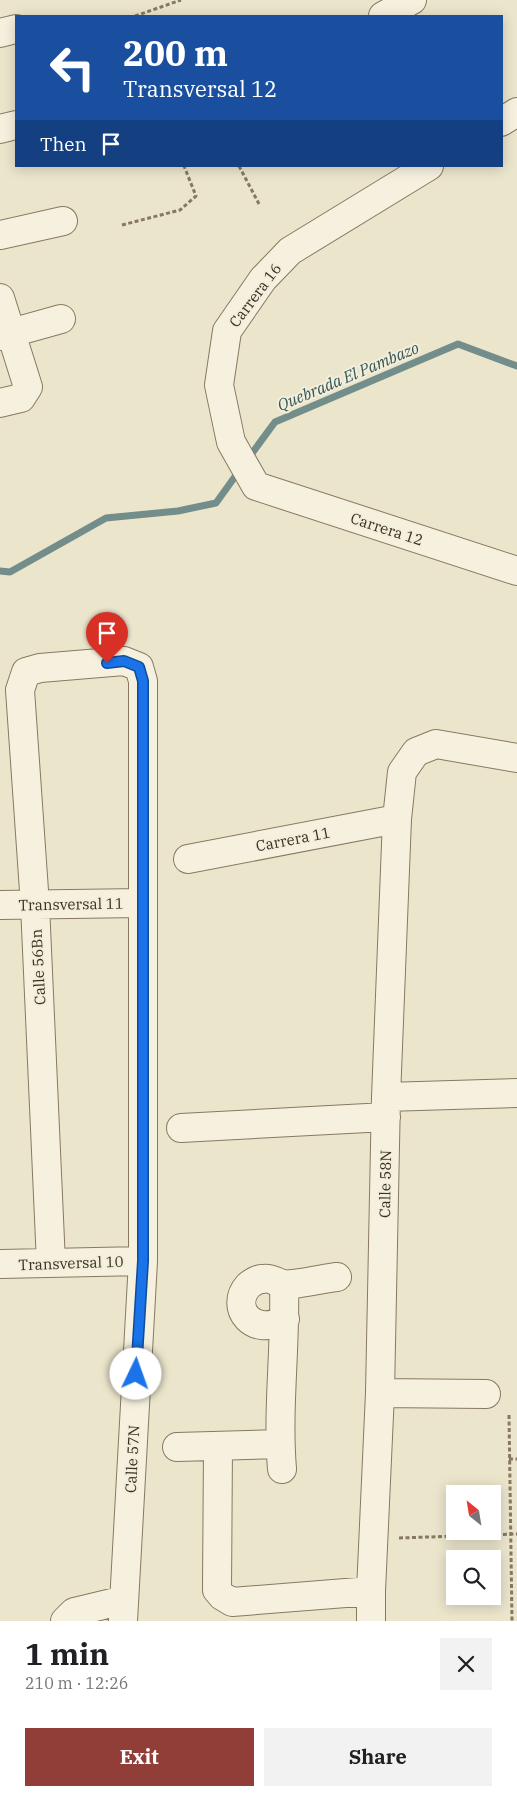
<!DOCTYPE html>
<meta charset="utf-8">
<style>
:root{--surface:#fff;--page:#f2f2f2;--text:#202124;--muted:#757577;--accent:#903e37}
body{margin:0;font-family:"IBM Plex Serif",serif;background:var(--page);color:var(--text);height:100vh;display:flex;flex-direction:column;font-size:19px;white-space:nowrap}
*{box-sizing:border-box;margin:0}
p{font-size:16px;color:var(--muted)}
.icon{flex:none;width:28px;height:28px;fill:none;stroke:currentColor;stroke-width:2;stroke-linecap:round;stroke-linejoin:round}
.map{position:relative;height:1621px;overflow:hidden}
.panel{display:flex;flex-direction:column;background:var(--surface);flex:1}
.panel>*{flex:none}
.guide{position:absolute;left:15px;top:15px;width:488px;height:152px;border-radius:0px;box-shadow:0 2px 12px #0003;background:#1a4fa0;color:#fff;overflow:hidden}
.needle{width:32px;rotate:330deg}
.tools{position:absolute;left:446px;top:1485px;display:grid;gap:10px}
.tools a{display:grid;place-items:center;width:55px;height:55px;border-radius:0px;background:var(--surface);box-shadow:0 2px 12px #0003;font-size:25px}
.pin{position:absolute;display:grid;place-items:center;width:42px;height:42px;color:#fff;margin:-51px -21px;border-radius:50% 50% 50% 0;rotate:-45deg;box-shadow:0 0 5px #0007}
.pin .icon{rotate:45deg}
.me{position:absolute;width:55px;margin:-28px;rotate:3deg;stroke-linejoin:round;filter:drop-shadow(0 0 4px #0008)}
.turn{display:flex;align-items:center;gap:18px;height:105px;padding:0 25px;font-size:22px}
.turn .icon{width:65px;height:65px;stroke-width:2.5}
.turn b{display:block;font-size:35px;line-height:42px}
.then{display:flex;align-items:center;height:48px;padding:0 25px;background:#0003;gap:10px;font-size:19px}
.round{display:grid;place-items:center;flex:none;width:52px;height:52px;border-radius:0px;background:var(--page)}
.summary{display:flex;align-items:center;justify-content:space-between;height:85px;padding:0 25px}
h1{font-size:30px;font-weight:700;line-height:38px}
.cta{display:flex;gap:10px;margin-top:auto;padding:10px 25px}
.cta a{flex:1;height:58px;border-radius:0px;background:var(--accent);color:#fff;font-size:20px;font-weight:700;line-height:58px;text-align:center}
.cta a+a{background:var(--page);color:var(--text)}
.map>svg:first-child{display:block}
.lines{fill:none;stroke-linecap:round;stroke-linejoin:round}
.stream{stroke:#738e8a;stroke-width:7}
.minor-casing{stroke:#877961;stroke-width:30}
.path{stroke:#877961;stroke-width:3;stroke-dasharray:4 2.5;stroke-linecap:butt}
.minor{stroke:#f6f1df;stroke-width:28}
.route-casing{stroke:#114b97;stroke-width:12}
.route{stroke:#1a73e8;stroke-width:9}
.labels{text-anchor:middle;dominant-baseline:central;stroke-width:4;stroke-linejoin:round;paint-order:stroke}
.street-label{font-size:15px;fill:#393023;stroke:#f3eedb}
.water-label{font-size:16px;font-style:italic;fill:#345657;stroke:#f3eedb}
</style>
<div class="map">
<svg width="517" height="1621" viewBox="0 0 517 1621">
<rect width="100%" height="100%" fill="#ebe5cc"/>
<g class="lines">
<path class="stream" d="M247 460 275 422 458 344 517 366
M0 571 10 572 106 518 178 511 216 503 239 471"/>
<g class="minor-casing">
<path id="minor" d="M383 16 412 0
M0 33 16 29
M501 122 517 112
M0 129 16 125
M429 166 290 251 263 279 227 331 219 385 231 442 256 486 517 571
M0 235 63 221
M0 298 28 387 21 398 0 403
M0 336 61 319
M188 859 397 819
M0 905 141 903
M386 1097 517 1093
M181 1128 386 1117
M51 1263 35 905 20 690 26 672 40 668 124 661 139 667 143 681V1261L123 1621
M0 1264 143 1261
M285 1319C253 1339 229 1307 248 1286 251 1283 258 1279 262 1279 271 1277 275 1282 283 1284 292 1286 326 1278 337 1277
M380 1393 486 1394
M218 1446 217 1590 222 1596 232 1602 371 1591
M177 1447 280 1444
M282 1469C277 1408 286 1346 284 1284
M65 1621 74 1612 124 1600
M371 1621V1591L380 1393 386 1097 397 819 402 772 416 752 436 744 517 758"/>
</g>
<path class="path" d="M135 16 181 0
M239 166 259 204
M122 225 180 210 196 196 184 166
M509 1415 512 1621
M509 1459H517
M399 1538 517 1534"/>
<use href="#minor" class="minor"/>
</g>
<g class="lines">
<g class="route-casing">
<path id="route" d="M107 663 124 661 139 667 143 681V1261L136 1374"/>
</g>
<use href="#route" class="route"/>
</g>
<g class="labels">
<g class="street-label">
<text transform="translate(255 295) rotate(-53)">Carrera 16</text>
<text transform="translate(387 529) rotate(18)">Carrera 12</text>
<text transform="translate(293 839) rotate(-11)">Carrera 11</text>
<text transform="translate(71 904) rotate(-1)">Transversal 11</text>
<text transform="translate(38 967) rotate(-93)">Calle 56Bn</text>
<text transform="translate(385 1184) rotate(-89)">Calle 58N</text>
<text transform="translate(71 1263) rotate(-2)">Transversal 10</text>
<text transform="translate(132 1459) rotate(-87)">Calle 57N</text>
</g>
<g class="water-label">
<text transform="translate(348 376) rotate(-23)">Quebrada El Pambazo</text>
</g>
</g>
</svg>
<div class="tools">
<a><svg class="needle" viewBox="-14 -14 28 28"><path d="M0-13l5 13h-10z" fill="#e53935"/><path d="M0 13l5-13h-10z" fill="#757577"/></svg></a>
<a><svg class="icon" aria-label="search" viewBox="0 0 24 24"><circle cx="10" cy="10" r="6"/><path d="M15 15l6 6"/></svg></a>
</div>
<div class="pin" style="left:107px;top:663px;background:#d93025"><svg class="icon" aria-label="arrive" viewBox="0 0 24 24"><path d="M6 21V4h12l-3 4 3 4H6"/></svg></div>
<svg class="me" style="left:136px;top:1374px" viewBox="-20 -20 40 40"><circle r="19" fill="#fff"/><path d="M0-13L10 11 0 6-10 11z" fill="#1a73e8"/></svg>
<div class="guide">
<div class="turn"><svg class="icon" aria-label="left" viewBox="0 0 24 24"><path d="M17 20v-9H6M10 6l-5 5 5 5"/></svg><div><b>200 m</b>Transversal 12</div></div>
<div class="then">Then<svg class="icon" aria-label="arrive" viewBox="0 0 24 24"><path d="M6 21V4h12l-3 4 3 4H6"/></svg></div>
</div>
</div>
<section class="panel">
<div class="summary"><div><h1>1 min</h1><p>210 m · 12:26</p></div><a class="round"><svg class="icon" aria-label="close" viewBox="0 0 24 24"><path d="M6 6l12 12M18 6L6 18"/></svg></a></div>
<div class="cta"><a>Exit</a><a>Share</a></div>
</section>
